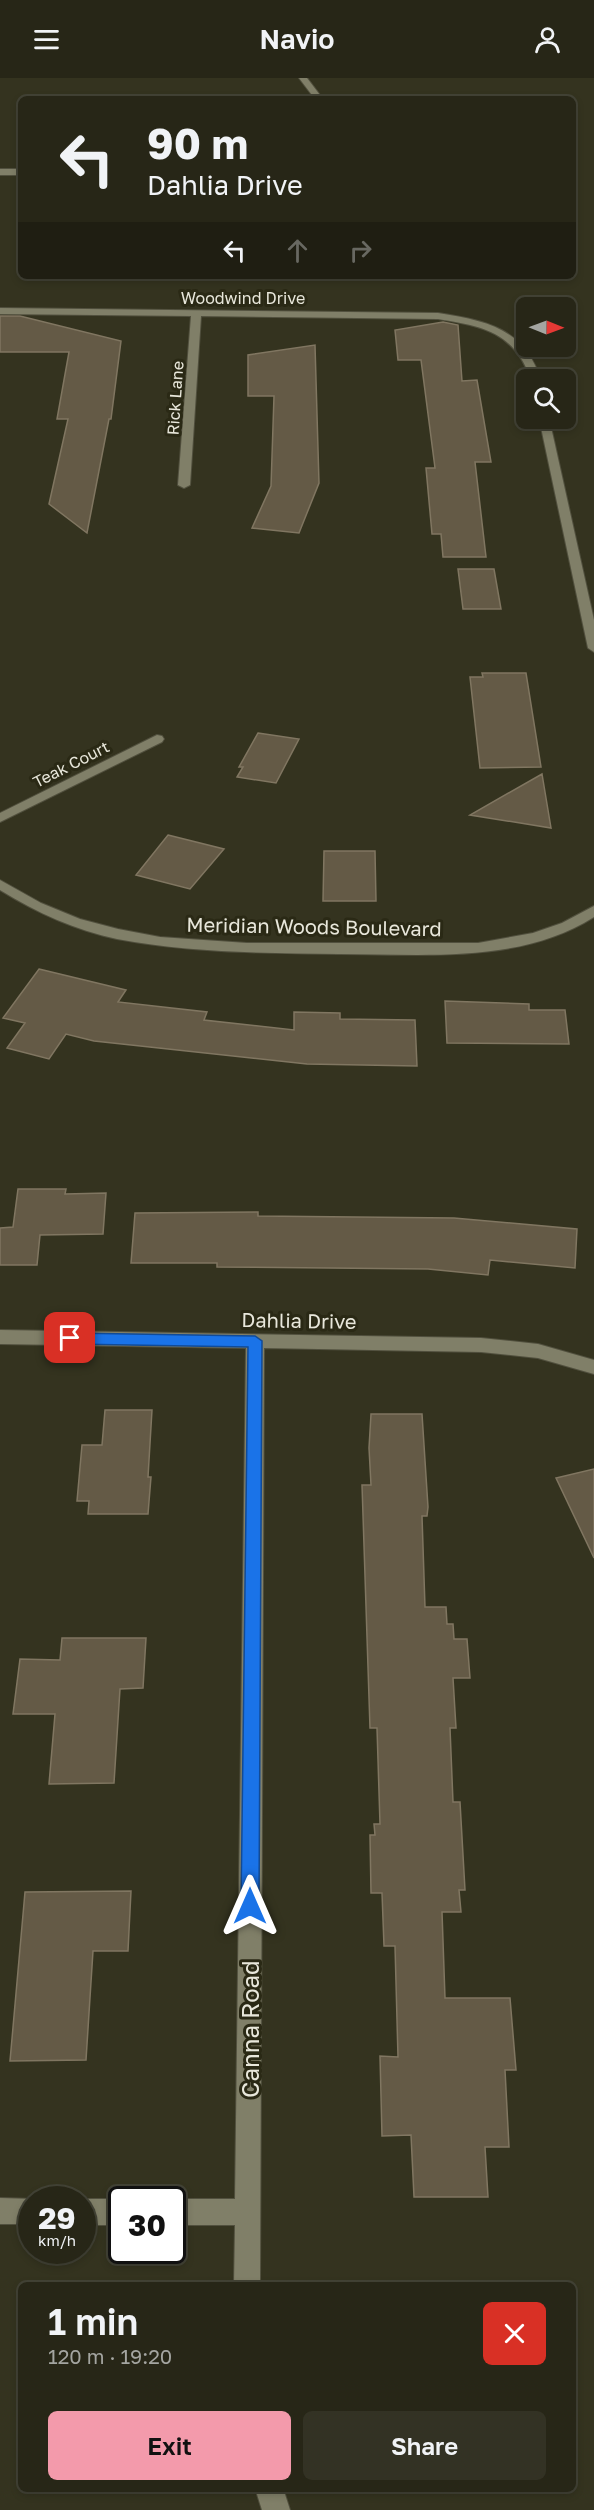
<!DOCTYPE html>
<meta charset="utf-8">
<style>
:root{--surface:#272617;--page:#333224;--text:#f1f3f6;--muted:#a4a5a1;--line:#434336;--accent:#f39aab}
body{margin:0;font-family:"Golos Text",sans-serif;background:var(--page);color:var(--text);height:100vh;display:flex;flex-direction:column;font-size:22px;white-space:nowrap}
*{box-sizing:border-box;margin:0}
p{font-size:20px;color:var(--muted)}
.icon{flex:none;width:33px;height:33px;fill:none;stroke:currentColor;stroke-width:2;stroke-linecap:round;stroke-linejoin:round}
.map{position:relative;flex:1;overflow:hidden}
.sheet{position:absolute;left:18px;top:2204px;width:558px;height:210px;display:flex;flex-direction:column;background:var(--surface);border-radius:9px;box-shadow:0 3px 9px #0003,0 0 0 2px var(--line)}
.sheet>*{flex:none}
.banner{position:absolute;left:18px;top:18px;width:558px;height:183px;border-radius:9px;box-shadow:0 3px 9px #0003,0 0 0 2px var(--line);background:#272617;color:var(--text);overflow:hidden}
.needle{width:39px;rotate:91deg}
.controls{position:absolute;left:516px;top:219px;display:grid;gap:12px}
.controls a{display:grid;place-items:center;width:60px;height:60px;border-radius:9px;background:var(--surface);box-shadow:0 3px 9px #0003,0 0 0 2px var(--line);font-size:30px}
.speed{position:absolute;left:18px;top:2108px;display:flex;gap:12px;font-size:30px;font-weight:700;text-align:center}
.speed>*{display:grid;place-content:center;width:78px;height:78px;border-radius:50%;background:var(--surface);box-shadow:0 3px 9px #0003,0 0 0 2px var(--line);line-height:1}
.speed small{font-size:15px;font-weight:400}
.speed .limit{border:3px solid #111;border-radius:9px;background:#fff;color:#111}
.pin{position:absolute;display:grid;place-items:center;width:51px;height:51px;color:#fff;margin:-26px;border-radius:12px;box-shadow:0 3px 9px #0006}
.me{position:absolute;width:66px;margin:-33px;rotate:0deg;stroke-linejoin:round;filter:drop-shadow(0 0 4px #0008)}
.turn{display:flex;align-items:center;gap:21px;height:126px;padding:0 30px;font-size:27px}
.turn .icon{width:78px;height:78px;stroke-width:2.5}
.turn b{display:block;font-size:42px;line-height:51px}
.lanes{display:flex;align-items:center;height:57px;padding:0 30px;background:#0003;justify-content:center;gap:30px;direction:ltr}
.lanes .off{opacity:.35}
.round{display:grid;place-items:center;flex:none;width:63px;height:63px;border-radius:9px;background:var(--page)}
.head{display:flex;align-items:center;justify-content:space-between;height:102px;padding:0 30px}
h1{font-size:36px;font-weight:600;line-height:45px}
.action{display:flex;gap:12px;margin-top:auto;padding:12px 30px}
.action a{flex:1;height:69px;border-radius:9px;background:var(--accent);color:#111;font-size:24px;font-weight:600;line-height:69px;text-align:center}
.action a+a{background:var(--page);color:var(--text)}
header{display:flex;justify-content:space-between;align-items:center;height:78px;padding:0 30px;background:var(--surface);font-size:27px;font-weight:600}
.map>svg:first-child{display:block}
.building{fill:#645a46;stroke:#807661;stroke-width:1.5}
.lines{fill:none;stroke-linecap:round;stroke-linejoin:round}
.minor-casing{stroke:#51503e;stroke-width:2}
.minor{fill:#807f68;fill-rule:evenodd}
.route{fill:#1a73e8;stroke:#114b97;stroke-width:1.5}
.labels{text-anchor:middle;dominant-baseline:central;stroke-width:6;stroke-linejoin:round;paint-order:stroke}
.far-street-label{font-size:16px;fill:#e8e7db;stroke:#2a2915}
.street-label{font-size:20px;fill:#e8e7db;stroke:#2a2915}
.near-street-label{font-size:24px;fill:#e8e7db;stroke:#2a2915}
</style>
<header><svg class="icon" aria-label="menu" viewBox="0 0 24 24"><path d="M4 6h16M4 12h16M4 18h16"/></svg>Navio<svg class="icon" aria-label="person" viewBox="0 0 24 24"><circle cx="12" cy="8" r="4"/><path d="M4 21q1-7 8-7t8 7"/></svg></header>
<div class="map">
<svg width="594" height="2432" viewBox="0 0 594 2432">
<rect width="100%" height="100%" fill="#34331f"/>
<path class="building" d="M0 238H20L121 263 111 341H109L87 455 49 426 68 341H57L69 274H0Z
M443 244 458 247 462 303 477 302 491 384H475L486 479H443L441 456H432L426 390H435L421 282H398L395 252Z
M315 267 319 405 299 455 252 450 271 408 274 318H248V277Z
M458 491H494L501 531H463Z
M482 595H526L541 689 480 690 470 599H483Z
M258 655 299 661 276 705 237 699 243 689H239Z
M542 696 551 750 470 737Z
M168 757 224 771 190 811 136 797Z
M324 773H375L376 823H323Z
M39 891 126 912 118 924 207 934 204 942 294 952V934L340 935V941L415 942 417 988 307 986 94 963 66 956 49 981 7 970 25 945 3 940Z
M445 923 529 926V932H565L569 966 447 965Z
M18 1111H66L65 1116 106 1115 103 1156 40 1157 37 1187H0V1150L13 1149Z
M258 1134V1138L454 1140 577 1151 575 1190 490 1182 488 1197 428 1191 217 1189V1185H131L135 1135Z
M105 1332H152L148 1399H151L148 1436H88L89 1423H77L82 1367H102Z
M371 1336H422L428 1429 427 1438H422L425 1529H446L447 1546H453L454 1561H467L470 1600H453L456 1650H450L453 1724H460L465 1812H459L461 1834H442L445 1920H510L516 1992H505L509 2069H485L488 2119H414L411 2057 382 2058 380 1978 398 1979 395 1868H384L382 1815H371L370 1757H375L374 1746H380L377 1650H370L362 1407H371L369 1370Z
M594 1391V1480L556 1400Z
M62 1560H146L143 1610 120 1611 114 1705 49 1706 55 1636H13L20 1581 60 1582Z
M131 1813 128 1873H93L86 1982 10 1983 25 1814Z"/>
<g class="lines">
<g class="minor-casing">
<path id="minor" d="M299 0H307L323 21H315Z
M0 91H21V97H0Z
M0 230 438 235C487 243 524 250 541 302H531C515 254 482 248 438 241L201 238 190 407 184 410 178 407 191 238 0 236Z
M539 340H549L594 542V574L588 570Z
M157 657 162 658 164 661 162 664 0 744V735Z
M0 802 41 825 80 841 118 851 160 859 247 865H478L533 855 562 845 594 828V839C520 886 424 876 340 876 266 875 191 875 117 861 75 852 37 835 0 812Z
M0 1252 481 1260 538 1266 594 1282V1296L538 1280 481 1274 264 1270 260 2206H234L235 2147H172V2121H235L246 1270 0 1266Z
M0 2120 34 2121H32V2146H0Z
M82 2121H122V2147H82Z
M255 2410H283L290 2432H262Z"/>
</g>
<use href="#minor" class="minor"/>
</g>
<path class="route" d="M70 1255 255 1258 262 1263 259 1828 256 1834 250 1836 244 1834 241 1828 248 1269 70 1266 63 1260Z"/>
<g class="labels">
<g class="far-street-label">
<text x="243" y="220">Woodwind Drive</text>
<text transform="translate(175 320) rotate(-86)">Rick Lane</text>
<text transform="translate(71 686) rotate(-27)">Teak Court</text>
</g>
<g class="street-label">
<text transform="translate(314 848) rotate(1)">Meridian Woods Boulevard</text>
<text transform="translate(299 1242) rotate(1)">Dahlia Drive</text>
</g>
<g class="near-street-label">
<text transform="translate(249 1951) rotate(-90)">Canna Road</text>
</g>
</g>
</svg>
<div class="controls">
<a><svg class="needle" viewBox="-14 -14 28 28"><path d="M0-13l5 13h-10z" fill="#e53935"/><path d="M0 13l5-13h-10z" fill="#a4a5a1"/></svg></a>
<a><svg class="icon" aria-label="search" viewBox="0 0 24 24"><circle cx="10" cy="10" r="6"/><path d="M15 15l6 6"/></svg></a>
</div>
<div class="speed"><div>29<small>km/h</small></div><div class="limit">30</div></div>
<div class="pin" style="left:70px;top:1260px;background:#d93025"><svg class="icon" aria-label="arrive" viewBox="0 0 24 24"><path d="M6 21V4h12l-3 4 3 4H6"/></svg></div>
<svg class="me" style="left:250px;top:1828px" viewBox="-20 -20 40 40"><path d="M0-17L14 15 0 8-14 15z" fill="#1a73e8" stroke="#fff" stroke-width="4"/></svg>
<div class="banner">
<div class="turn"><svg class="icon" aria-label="left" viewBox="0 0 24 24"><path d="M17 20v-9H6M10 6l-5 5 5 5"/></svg><div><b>90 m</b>Dahlia Drive</div></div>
<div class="lanes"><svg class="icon" aria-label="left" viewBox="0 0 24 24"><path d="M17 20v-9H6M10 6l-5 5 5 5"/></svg><svg class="icon off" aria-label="ahead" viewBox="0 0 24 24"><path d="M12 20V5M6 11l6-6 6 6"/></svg><svg class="icon off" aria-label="right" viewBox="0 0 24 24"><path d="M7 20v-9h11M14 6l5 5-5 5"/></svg></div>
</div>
<section class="sheet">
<div class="head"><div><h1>1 min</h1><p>120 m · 19:20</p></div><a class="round" style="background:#d93025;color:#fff"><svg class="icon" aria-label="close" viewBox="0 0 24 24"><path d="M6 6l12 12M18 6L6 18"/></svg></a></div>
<div class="action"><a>Exit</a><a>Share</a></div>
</section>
</div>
